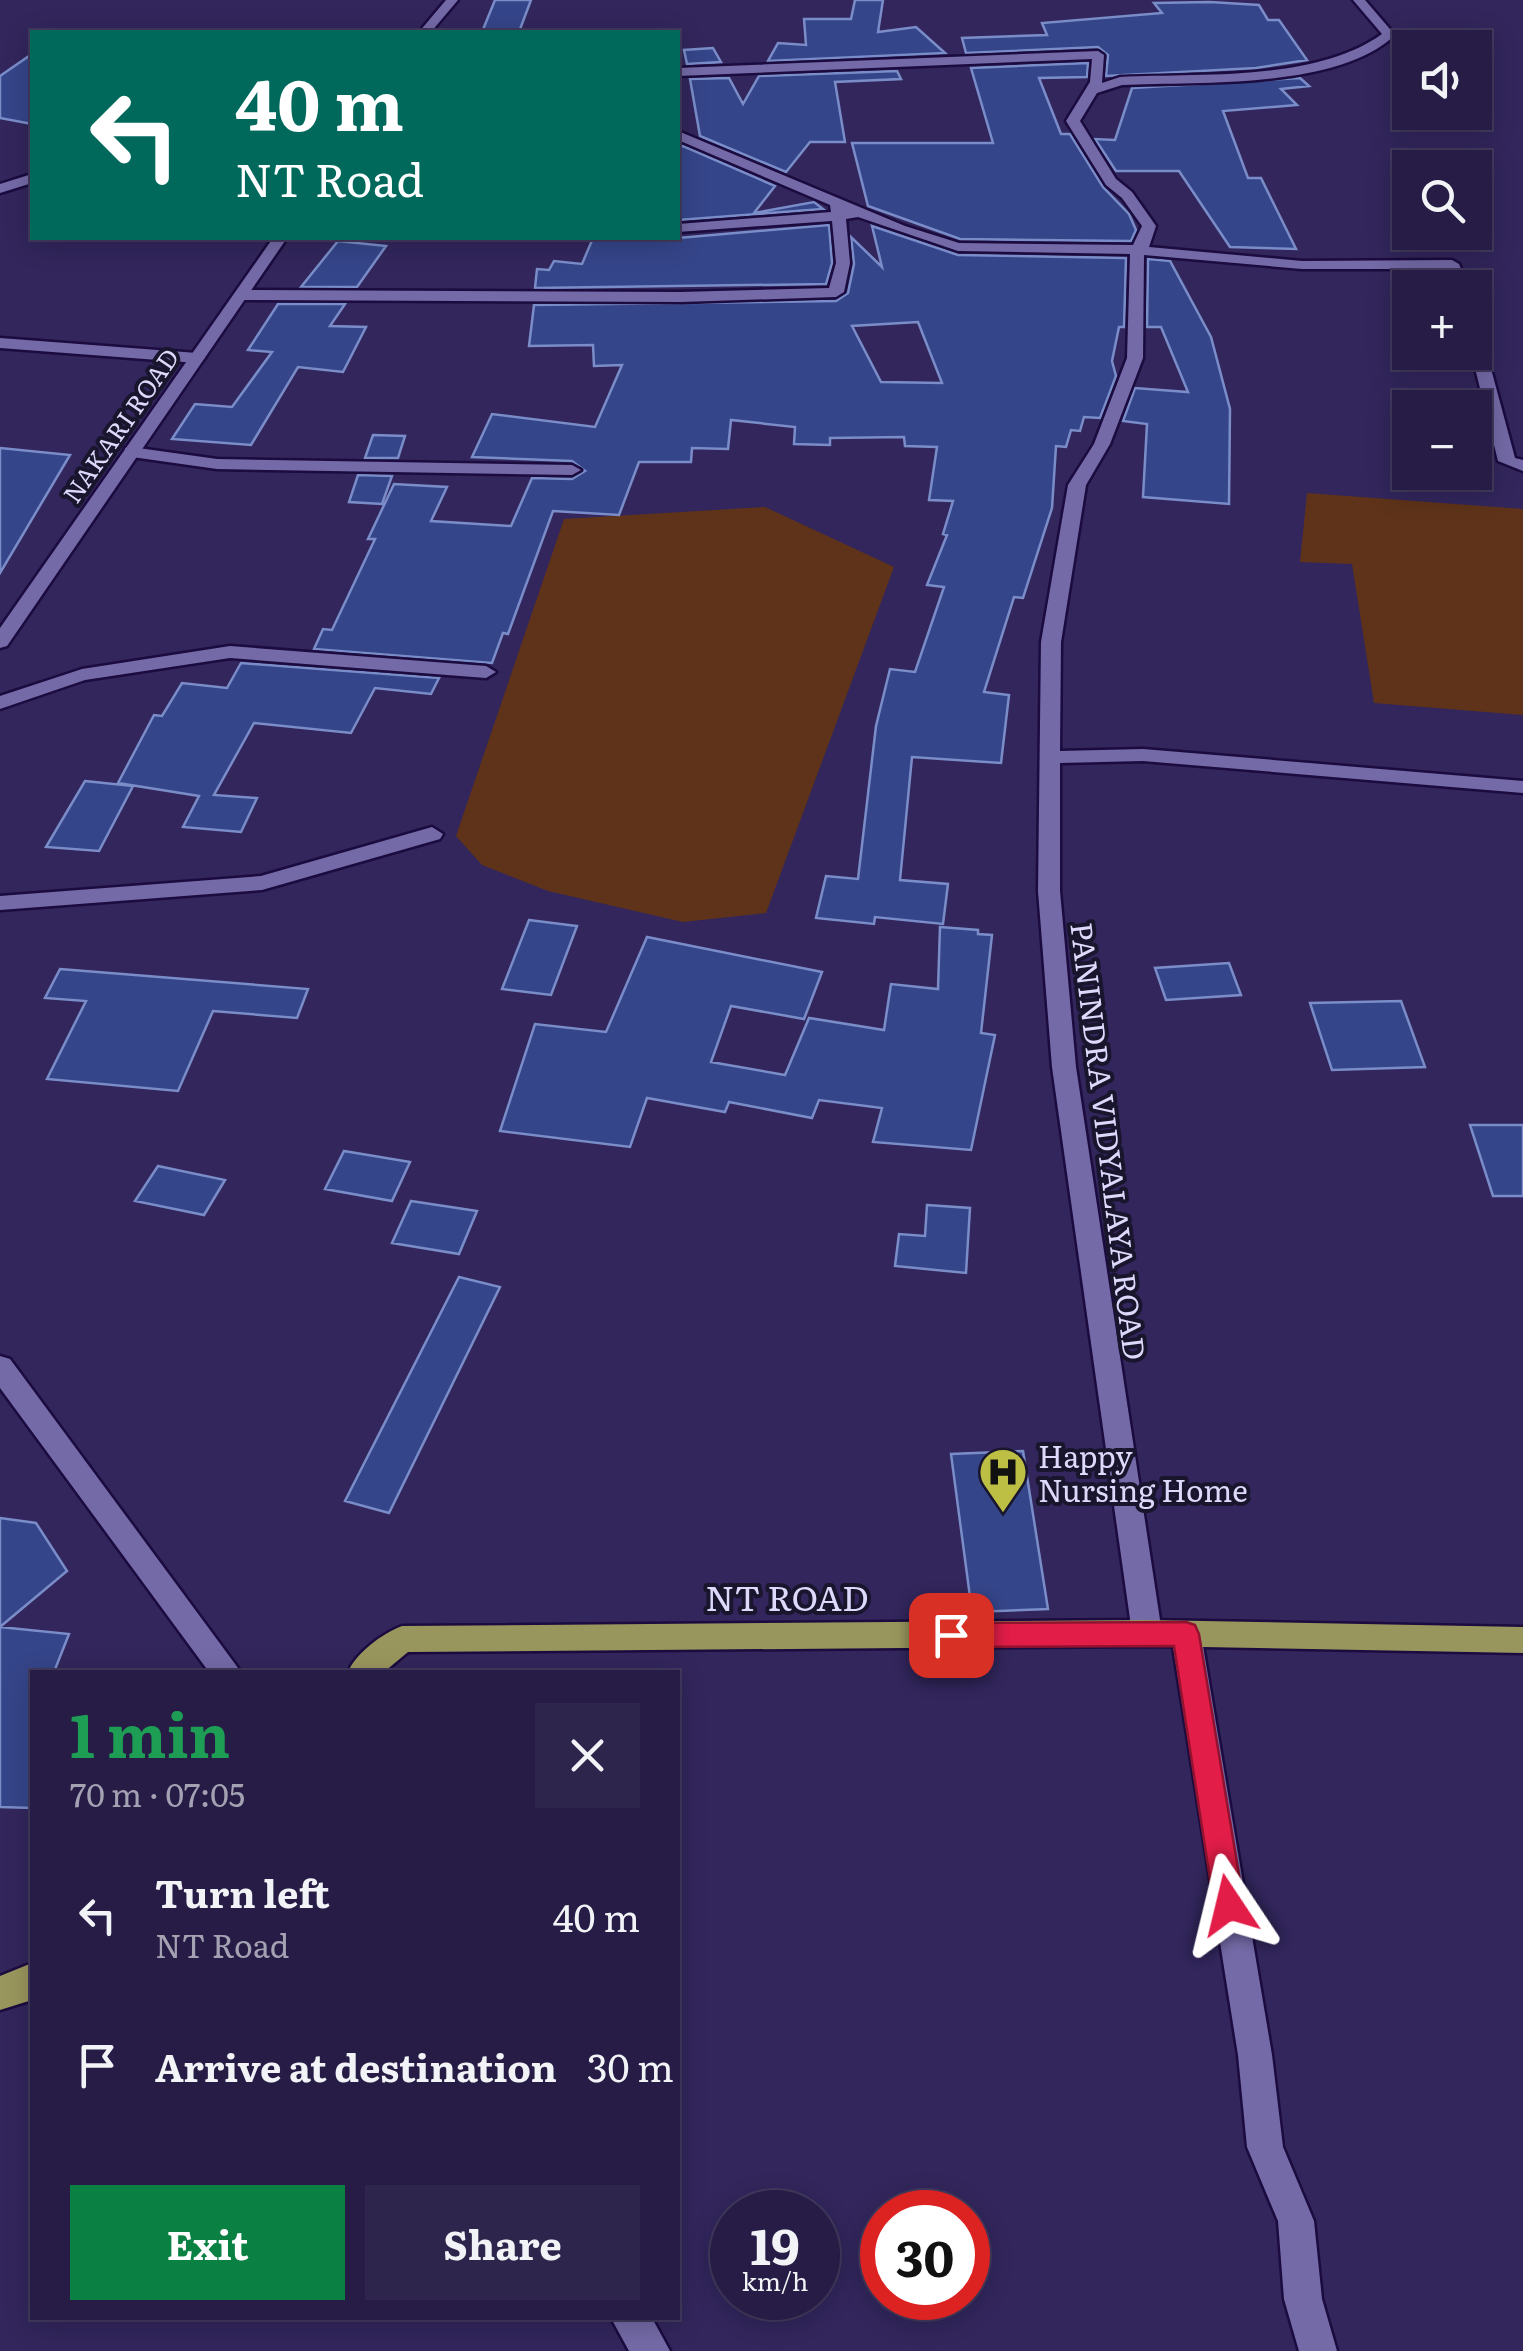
<!DOCTYPE html>
<meta charset="utf-8">
<style>
:root{--surface:#261c45;--page:#2e254c;--text:#f1f3f6;--muted:#a4a1b3;--line:#423a5e;--accent:#0b8043}
body{margin:0;font-family:Literata,serif;background:var(--page);color:var(--text);height:100vh;display:flex;flex-direction:column;font-size:38px;white-space:nowrap}
*{box-sizing:border-box;margin:0}
p{font-size:32px;color:var(--muted)}
.icon{flex:none;width:55px;height:55px;fill:none;stroke:currentColor;stroke-width:2;stroke-linecap:round;stroke-linejoin:round}
.map{position:relative;flex:1;overflow:hidden}
.drawer{position:absolute;left:30px;top:1670px;width:650px;height:650px;display:flex;flex-direction:column;background:var(--surface);border-radius:0px;box-shadow:0 5px 25px #0003,0 0 0 2px var(--line)}
.drawer>*{flex:none}
.banner{position:absolute;left:30px;top:30px;width:650px;height:210px;border-radius:0px;box-shadow:0 5px 25px #0003,0 0 0 2px var(--line);background:#00695c;color:#fff;overflow:hidden}
.buttons{position:absolute;left:1392px;top:30px;display:grid;gap:20px}
.buttons a{display:grid;place-items:center;width:100px;height:100px;border-radius:0px;background:var(--surface);box-shadow:0 5px 25px #0003,0 0 0 2px var(--line);font-size:50px}
.speed{position:absolute;left:710px;top:2190px;display:flex;gap:20px;font-size:50px;font-weight:700;text-align:center}
.speed>*{display:grid;place-content:center;width:130px;height:130px;border-radius:50%;background:var(--surface);box-shadow:0 5px 25px #0003,0 0 0 2px var(--line);line-height:1}
.speed small{font-size:25px;font-weight:400}
.speed .limit{border:15px solid #d22;background:#fff;color:#111}
.pin{position:absolute;display:grid;place-items:center;width:85px;height:85px;color:#fff;margin:-42px;border-radius:20px;box-shadow:0 5px 15px #0006}
.me{position:absolute;width:110px;margin:-55px;rotate:350deg;stroke-linejoin:round;filter:drop-shadow(0 0 8px #0008)}
.turn{display:flex;align-items:center;gap:35px;height:210px;padding:0 40px;font-size:45px}
.turn .icon{width:130px;height:130px;stroke-width:2.5}
.turn b{display:block;font-size:70px;line-height:85px}
.round{display:grid;place-items:center;flex:none;width:105px;height:105px;border-radius:0px;background:var(--page)}
.overview{display:flex;align-items:center;justify-content:space-between;height:170px;padding:0 40px}
h1{font-size:60px;font-weight:700;line-height:75px;color:#1e9e55}
.primary-button{display:flex;gap:20px;margin-top:auto;padding:20px 40px}
.primary-button a{flex:1;height:115px;border-radius:0px;background:var(--accent);color:#fff;font-size:40px;font-weight:700;line-height:115px;text-align:center}
.primary-button a+a{background:var(--page);color:var(--text)}
ul{padding:0;list-style:none}
li{display:flex;align-items:center;gap:30px;height:150px;padding:0 40px}
li div{flex:1}
li b{display:block;font-size:38px}
li em{font-style:normal}
.map>svg:first-child{display:block}
.green{fill:#5e3319}
.building{fill:#354589;stroke:#7a8dc9;stroke-width:2.5;fill-rule:evenodd}
.lines{fill:none;stroke-linecap:round;stroke-linejoin:round}
.street-casing{stroke:#1b0b3f;stroke-width:5}
.secondary-casing{stroke:#1b0b3f;stroke-width:5}
.primary-casing{stroke:#1b0b3f;stroke-width:5}
.street{fill:#746aa7;fill-rule:evenodd}
.secondary{fill:#746aa7;fill-rule:evenodd}
.primary{fill:#99965d;fill-rule:evenodd}
.route{fill:#e11d48;stroke:#92132f;stroke-width:2.5}
.labels{text-anchor:middle;dominant-baseline:central;stroke-width:8;stroke-linejoin:round;paint-order:stroke}
.far-street-label{font-size:25px;fill:#dcd9fb;stroke:#19152d}
.street-label{font-size:30px;fill:#dcd9fb;stroke:#19152d}
.poi-label{font-size:30px;fill:#dcd9fb;stroke:#19152d;text-anchor:start}
.near-street-label{font-size:35px;fill:#dcd9fb;stroke:#19152d}
</style>
<div class="map">
<svg width="1523" height="2351" viewBox="0 0 1523 2351">
<rect width="100%" height="100%" fill="#32265c"/>
<path class="green" d="M1307 493 1523 509V715L1374 703 1352 564 1300 562Z
M765 507 894 567 766 913 683 922 548 891 482 865 456 836 564 519Z"/>
<path class="building" d="M495 0H531L519 32H482Z
M855 0H883L878 32 916 27 945 53 768 61 778 43 806 45 804 19H851Z
M1210 2 1259 5 1268 20H1279L1307 60 1256 68 1106 76 1108 55 1098 47 966 53 962 38 1047 35 1042 23 1162 13 1154 3Z
M713 48 721 62 687 64 684 50Z
M32 54V124L0 118V76Z
M1088 63 1087 77 1039 78 1061 134H1070L1103 187 1129 214 1136 230 1131 241 960 239 868 206 852 143H993L971 68Z
M897 71 901 79 835 82 845 142H810L786 172 700 136 690 79 729 78 743 104 759 76Z
M1300 78 1309 86 1281 89 1297 105 1223 111 1248 178H1261L1296 249 1230 247 1179 171H1116L1095 139 1115 140 1132 88Z
M683 146 775 186 754 213 814 202 823 209 678 220V148Z
M829 225 832 263 826 284 535 288 537 269 549 270 554 261 582 264 593 238H678Z
M872 226 958 255 1126 258 1124 327H1119L1112 361 1116 376 1100 418 1084 417 1080 431 1071 430 1066 447 1056 446 1052 508 1023 598 1014 597 984 692 1009 695 1001 763 912 757 900 880 948 884 943 924 875 917 874 924 816 918 826 876 858 879 876 726 890 669 915 672 944 587 927 585 947 535 943 534 953 501 929 500 937 447 905 446 904 437 830 438V445L794 444 795 427 731 420 728 449 692 448 691 462H639L619 515 553 511 508 634 503 633 492 663 314 649 323 629 332 630 375 539H368L394 484 447 487 431 521 511 526 532 478 572 479 585 471 572 461 472 457 492 414 595 427 622 365 594 366 593 345 529 346 534 305 836 301 848 293 854 264 851 237 882 267ZM918 322 942 383 881 382 852 326Z
M338 241 386 246 357 287H301Z
M1148 259 1170 261 1211 337 1230 409 1229 504 1143 497 1147 424 1123 421 1135 388 1188 392 1161 327H1147Z
M278 304H345L330 326 366 327 343 372 298 367 251 445 172 439 195 404 232 407 272 352 248 350Z
M373 435 405 436 398 458H365Z
M0 448 70 455 0 573Z
M358 475 392 476 382 504 349 502Z
M241 663 439 678 431 694 375 688 351 733 254 723 214 795 257 798 241 832 183 827 199 796 118 783 154 715 162 716 182 683 227 688Z
M85 781 133 786 99 851 46 847Z
M529 920 577 926 551 995 502 989Z
M940 927 978 930V934L992 935 981 1033 995 1035 971 1150 873 1142 882 1108 819 1100 812 1118 729 1102 725 1112 647 1098 630 1147 500 1131 535 1024 606 1032 647 937 822 972 804 1019 731 1006 711 1062 785 1075 809 1018 884 1030 891 984 938 989Z
M1229 963 1241 995 1166 1000 1155 968Z
M60 969 308 989 297 1018 213 1011 178 1091 47 1079 86 1001 45 998Z
M1401 1001 1425 1067 1332 1070 1310 1003Z
M1470 1125H1523V1196H1493Z
M344 1151 410 1162 392 1201 325 1189Z
M158 1166 225 1180 204 1215 135 1201Z
M411 1201 477 1211 459 1254 392 1243Z
M927 1205 970 1208 966 1273 895 1266 899 1234 925 1236Z
M459 1277 500 1287 389 1513 345 1501Z
M1023 1451 1048 1609 972 1612 951 1454Z
M0 1518 36 1523 67 1571 0 1627 69 1634 54 1672H32V1808L0 1807Z"/>
<g class="lines">
<g class="street-casing">
<path id="street" d="M1353 0H1365L1395 35C1338 90 1197 81 1122 85L1097 93 1080 121 1116 179 1132 192 1156 226 1149 247 1302 261 1452 260 1459 264 1469 288H1454L1446 269H1302L1144 255 1143 358 1110 444 1086 485 1061 642 1060 751 1143 749 1523 781V793L1143 761 1060 763V891L1076 1067 1162 1633 1158 1642 1147 1646 1136 1642 1132 1633 1052 1067 1038 891 1041 642 1068 485 1094 444 1127 358 1130 254 958 251 858 217 846 219 850 263 844 292 836 297 681 302 241 300 233 295 241 290 681 292 829 288 836 263 832 221 678 232V224L831 212 830 205 678 140V131L905 226 959 243 1133 245 1142 226 1122 198 1106 185 1066 121 1090 82 1092 59 678 76V68L1098 51 1104 55 1102 83 1120 77C1200 73 1315 82 1382 34Z
M1475 334 1483 339 1515 458 1523 460V471L1498 461 1471 352H1475Z
M0 338 197 353 205 358 197 363 0 348Z
M131 447 217 459 572 465 581 470 572 475 217 469 125 456V448Z
M230 646 486 666 496 672 486 678 230 658 85 680 0 709V696L82 669Z
M432 827 443 834 440 839 262 890 0 910V896L261 876Z
M1186 1621 1197 1625 1201 1634 1272 2055 1283 2147 1314 2221 1322 2299 1337 2351H1299L1284 2299 1278 2221 1247 2147 1238 2055 1171 1634 1175 1625Z"/>
</g>
<g class="secondary-casing">
<path id="secondary" d="M446 0H458L431 32H419Z
M32 174V183L0 193V184Z
M273 238H287L7 646 0 648V628Z
M0 1356 10 1359 241 1672H209L0 1388Z
M611 2318H652L670 2351H629Z"/>
</g>
<g class="primary-casing">
<path id="primary" d="M1147 1620 1523 1627V1653L1147 1646 408 1652 384 1672H348C356 1653 383 1633 402 1626Z
M32 1963V2000L0 2010V1976Z"/>
</g>
<use href="#street" class="street"/>
<use href="#secondary" class="secondary"/>
<use href="#primary" class="primary"/>
</g>
<path class="route" d="M1186 1622 1195 1625 1199 1634 1244 1905 1239 1915 1229 1919 1218 1915 1214 1905 1174 1646 951 1647 941 1643 937 1635 941 1626 951 1623Z"/>
<defs>
<g id="hospital-pin" transform="scale(2.5)"><path d="M0 17L-7.5 6A9.5 9.5 0 1 1 7.5 6Z" fill="#bcbf43" stroke="#19152d"/><path d="M-5-5h3v3.5h4V-5h3V5h-3V1.5h-4V5h-3Z" fill="#111"/></g>
</defs>
<g fill-rule="evenodd">
<use href="#hospital-pin" x="1003" y="1472"/>
</g>
<g class="labels">
<g class="far-street-label">
<text transform="translate(120 425) rotate(-55)">NAKARI ROAD</text>
</g>
<g class="street-label">
<text transform="translate(1110 1141) rotate(83)">PANINDRA VIDYALAYA ROAD</text>
</g>
<g class="poi-label">
<text x="1038" y="1455">Happy<tspan x="1038" dy="34">Nursing Home</tspan></text>
</g>
<g class="near-street-label">
<text x="787" y="1596">NT ROAD</text>
</g>
</g>
</svg>
<div class="buttons">
<a><svg class="icon" aria-label="sound" viewBox="0 0 24 24"><path d="M4 9h4l5-4v14l-5-4H4zM17 9q2 3 0 6"/></svg></a>
<a><svg class="icon" aria-label="search" viewBox="0 0 24 24"><circle cx="10" cy="10" r="6"/><path d="M15 15l6 6"/></svg></a>
<a>+</a>
<a>−</a>
</div>
<div class="speed"><div>19<small>km/h</small></div><div class="limit">30</div></div>
<div class="pin" style="left:951px;top:1635px;background:#d93025"><svg class="icon" aria-label="arrive" viewBox="0 0 24 24"><path d="M6 21V4h12l-3 4 3 4H6"/></svg></div>
<svg class="me" style="left:1229px;top:1905px" viewBox="-20 -20 40 40"><path d="M0-17L14 15 0 8-14 15z" fill="#e11d48" stroke="#fff" stroke-width="4"/></svg>
<div class="banner">
<div class="turn"><svg class="icon" aria-label="left" viewBox="0 0 24 24"><path d="M17 20v-9H6M10 6l-5 5 5 5"/></svg><div><b>40 m</b>NT Road</div></div>
</div>
<section class="drawer">
<div class="overview"><div><h1>1 min</h1><p>70 m · 07:05</p></div><a class="round"><svg class="icon" aria-label="close" viewBox="0 0 24 24"><path d="M6 6l12 12M18 6L6 18"/></svg></a></div>
<ul>
<li><svg class="icon" aria-label="left" viewBox="0 0 24 24"><path d="M17 20v-9H6M10 6l-5 5 5 5"/></svg><div><b>Turn left</b><p>NT Road</p></div><em>40 m</em></li>
<li><svg class="icon" aria-label="arrive" viewBox="0 0 24 24"><path d="M6 21V4h12l-3 4 3 4H6"/></svg><div><b>Arrive at destination</b></div><em>30 m</em></li>
</ul>
<div class="primary-button"><a>Exit</a><a>Share</a></div>
</section>
</div>
